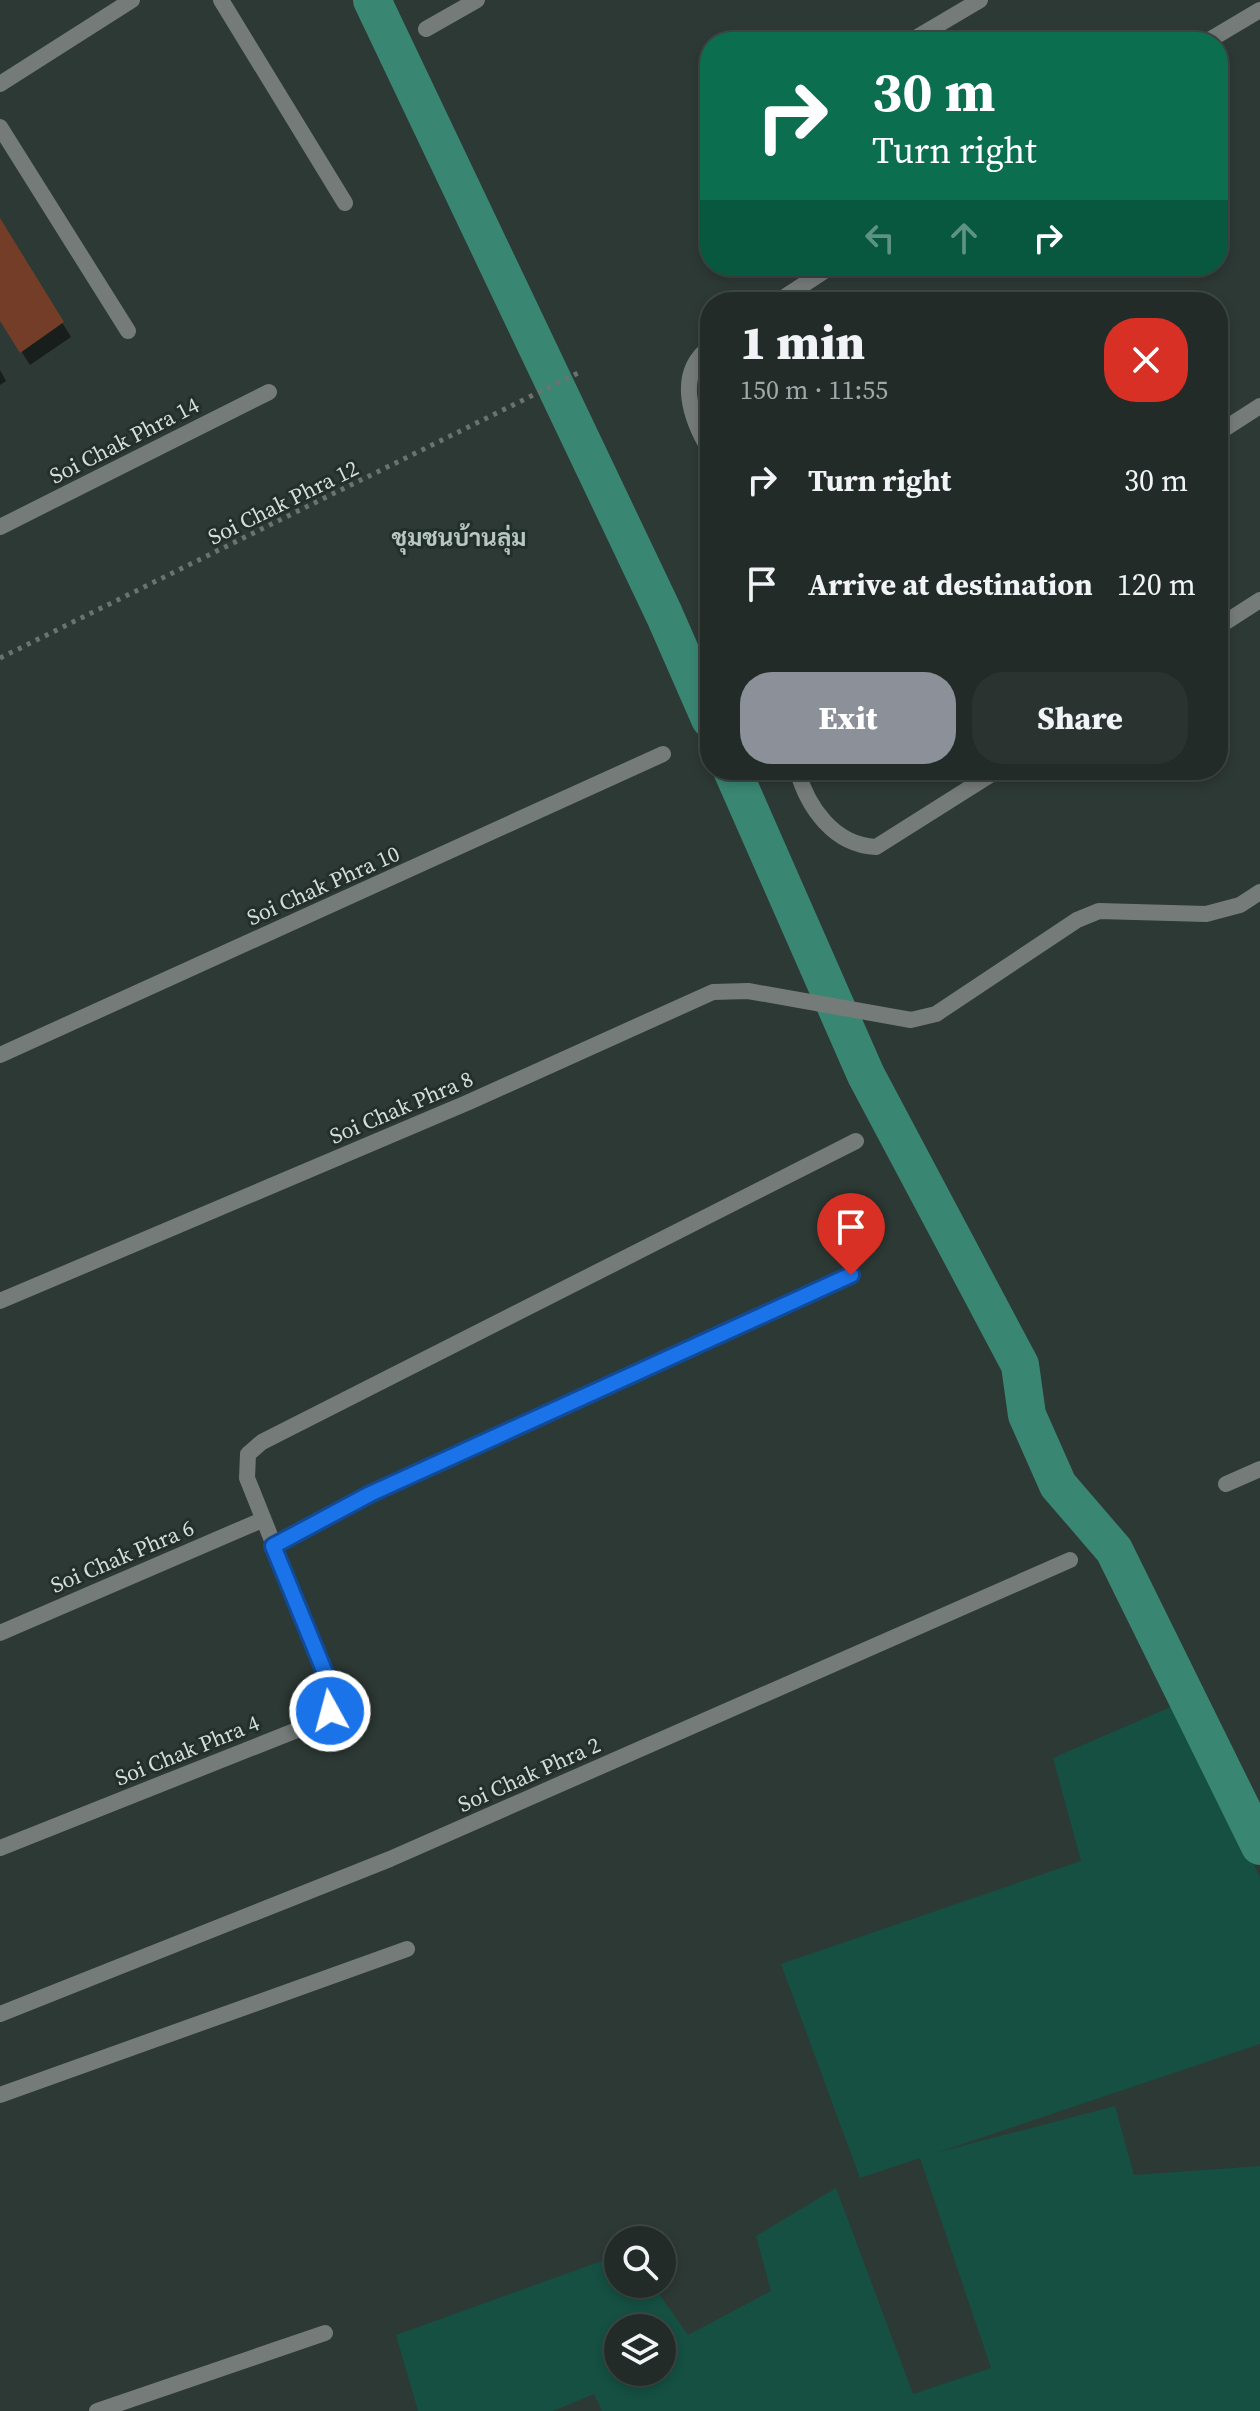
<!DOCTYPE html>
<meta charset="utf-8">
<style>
:root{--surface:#222b28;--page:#2a3330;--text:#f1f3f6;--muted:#a2a7a8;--line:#3f4745;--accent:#8c9099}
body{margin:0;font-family:"Source Serif 4",Sarabun,serif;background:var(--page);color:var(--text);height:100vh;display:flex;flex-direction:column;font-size:30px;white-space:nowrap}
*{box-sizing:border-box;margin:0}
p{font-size:26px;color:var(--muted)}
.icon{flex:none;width:44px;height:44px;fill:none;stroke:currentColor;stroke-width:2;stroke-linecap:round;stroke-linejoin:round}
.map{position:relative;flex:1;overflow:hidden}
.panel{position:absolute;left:700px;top:292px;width:528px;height:488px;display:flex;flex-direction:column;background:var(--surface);border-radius:32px;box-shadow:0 4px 12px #0003,0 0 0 2px var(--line)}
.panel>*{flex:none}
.hud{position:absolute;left:700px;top:32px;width:528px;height:244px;border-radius:32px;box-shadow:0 4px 12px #0003,0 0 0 2px var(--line);background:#0b6e4f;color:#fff;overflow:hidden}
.fabs{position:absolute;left:604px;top:2226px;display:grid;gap:16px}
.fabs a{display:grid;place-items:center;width:72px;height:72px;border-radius:50%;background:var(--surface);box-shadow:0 4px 12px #0003,0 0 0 2px var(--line);font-size:40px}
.pin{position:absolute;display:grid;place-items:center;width:68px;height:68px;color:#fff;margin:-82px -34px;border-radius:50% 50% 50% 0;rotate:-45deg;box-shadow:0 0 8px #0007}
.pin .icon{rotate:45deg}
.me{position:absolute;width:88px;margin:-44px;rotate:353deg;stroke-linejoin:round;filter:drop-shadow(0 0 6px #0008)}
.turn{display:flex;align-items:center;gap:28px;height:168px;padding:0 40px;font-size:36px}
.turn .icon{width:104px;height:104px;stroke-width:2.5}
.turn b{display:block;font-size:56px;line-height:68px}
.lanes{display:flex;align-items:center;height:76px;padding:0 40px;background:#0003;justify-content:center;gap:40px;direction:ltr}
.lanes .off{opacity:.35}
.round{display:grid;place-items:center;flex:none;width:84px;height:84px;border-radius:32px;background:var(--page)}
.headline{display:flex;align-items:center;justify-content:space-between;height:136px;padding:0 40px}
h1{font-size:48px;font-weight:800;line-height:60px}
.action{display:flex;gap:16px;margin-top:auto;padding:16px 40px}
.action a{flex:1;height:92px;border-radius:32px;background:var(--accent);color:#fff;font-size:32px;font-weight:800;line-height:92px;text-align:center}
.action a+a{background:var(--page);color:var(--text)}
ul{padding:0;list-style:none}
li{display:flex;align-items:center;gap:24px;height:104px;padding:0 40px}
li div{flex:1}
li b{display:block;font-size:30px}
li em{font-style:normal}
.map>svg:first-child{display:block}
.green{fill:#155043;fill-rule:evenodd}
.shadow{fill:#0007}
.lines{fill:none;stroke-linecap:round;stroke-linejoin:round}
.canal{stroke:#398673;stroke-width:38}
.building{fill:#733d27}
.path{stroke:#697470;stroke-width:5;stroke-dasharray:4 6;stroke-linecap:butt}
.service{stroke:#757b79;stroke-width:16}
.minor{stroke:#757b79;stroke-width:16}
.route-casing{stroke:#114b97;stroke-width:20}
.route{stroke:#1a73e8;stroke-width:14}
.labels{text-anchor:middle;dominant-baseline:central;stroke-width:6;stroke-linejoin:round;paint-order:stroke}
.street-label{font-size:22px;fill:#d5ddda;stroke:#232f2b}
.neighbourhood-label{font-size:24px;font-weight:bold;fill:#b8c7c2;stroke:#232f2b}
</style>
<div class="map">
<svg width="1260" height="2411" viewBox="0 0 1260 2411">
<rect width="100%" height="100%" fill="#2d3935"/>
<path class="green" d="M1175 1705 1260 1877V2044L939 2152 1115 2106 1134 2175 1260 2166V2411H602L594 2394 553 2411H418L396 2335 618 2255V2284H652L688 2335 771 2291 756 2236 836 2188 913 2394 991 2368 920 2158 860 2178 781 1964 1081 1861 1053 1758ZM618 2328H662V2372H618Z"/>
<path class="shadow" d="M0 222 71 337 30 365 0 318Z
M0 370 6 381 0 385Z"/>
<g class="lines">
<path class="canal" d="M372 0 664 614 710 719
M732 770 866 1075 1020 1365 1027 1415 1058 1485 1114 1550 1260 1846"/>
</g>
<path class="building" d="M0 218 64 322 20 353 0 321Z"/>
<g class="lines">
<path class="path" d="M0 658 580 372"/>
<path class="service" d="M1206 42 1260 10
M777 302 832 266
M710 347C674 374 691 420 710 451
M0 2095 407 1949"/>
<path class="minor" d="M221 0 345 203
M426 29 477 0
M909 42 980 0
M0 84 132 0
M0 127 128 331
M1218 433 1260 406
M0 527 269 392
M1218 627 1260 600
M797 770C808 808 834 845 876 847L998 770
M0 1055 663 754
M0 1301 469 1102 713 992 748 991 911 1020 936 1014 1077 920 1099 911 1206 914 1240 905 1260 892
M1226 1484 1260 1469
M273 1546 370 1494 851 1275
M0 1633 262 1520
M0 1848 322 1720C331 1709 333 1699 330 1685L247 1478 248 1454 262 1442 856 1141
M0 2014 390 1859 1070 1560
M97 2411 325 2333"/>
</g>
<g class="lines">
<g class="route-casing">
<path id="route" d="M330 1711 332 1694 330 1685 273 1546 370 1494 851 1275"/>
</g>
<use href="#route" class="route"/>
</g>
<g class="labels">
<g class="street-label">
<text transform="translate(124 440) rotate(-27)">Soi Chak Phra 14</text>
<text transform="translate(283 502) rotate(-26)">Soi Chak Phra 12</text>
<text transform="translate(323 885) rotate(-24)">Soi Chak Phra 10</text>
<text transform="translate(401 1107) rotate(-23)">Soi Chak Phra 8</text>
<text transform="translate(122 1556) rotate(-23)">Soi Chak Phra 6</text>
<text transform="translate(187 1750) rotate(-22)">Soi Chak Phra 4</text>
<text transform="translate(529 1774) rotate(-24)">Soi Chak Phra 2</text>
</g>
<g class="neighbourhood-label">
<text x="459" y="537">ชุมชนบ้านลุ่ม</text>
</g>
</g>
</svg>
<div class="fabs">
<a><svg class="icon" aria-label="search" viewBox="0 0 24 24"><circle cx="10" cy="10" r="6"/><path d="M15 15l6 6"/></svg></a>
<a><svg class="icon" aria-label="layers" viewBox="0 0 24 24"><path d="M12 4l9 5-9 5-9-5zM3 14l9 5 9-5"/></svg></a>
</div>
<div class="pin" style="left:851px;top:1275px;background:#d93025"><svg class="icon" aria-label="arrive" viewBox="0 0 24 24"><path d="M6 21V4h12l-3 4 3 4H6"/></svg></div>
<svg class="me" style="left:330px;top:1711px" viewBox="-20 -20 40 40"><circle r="17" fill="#1a73e8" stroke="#fff" stroke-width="3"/><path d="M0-11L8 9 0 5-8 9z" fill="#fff"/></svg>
<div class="hud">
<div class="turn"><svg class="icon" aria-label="right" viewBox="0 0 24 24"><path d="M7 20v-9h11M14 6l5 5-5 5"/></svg><div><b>30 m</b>Turn right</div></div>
<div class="lanes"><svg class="icon off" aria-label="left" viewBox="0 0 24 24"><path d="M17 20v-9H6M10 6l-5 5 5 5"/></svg><svg class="icon off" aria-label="ahead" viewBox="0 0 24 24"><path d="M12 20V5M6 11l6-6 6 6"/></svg><svg class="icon" aria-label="right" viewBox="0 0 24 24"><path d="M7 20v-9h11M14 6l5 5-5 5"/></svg></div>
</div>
<section class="panel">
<div class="headline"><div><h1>1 min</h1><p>150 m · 11:55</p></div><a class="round" style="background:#d93025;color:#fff"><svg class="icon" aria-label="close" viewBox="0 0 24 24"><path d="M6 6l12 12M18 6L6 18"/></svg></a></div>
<ul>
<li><svg class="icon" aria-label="right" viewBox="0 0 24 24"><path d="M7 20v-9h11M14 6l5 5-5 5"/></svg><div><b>Turn right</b></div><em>30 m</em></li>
<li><svg class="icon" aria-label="arrive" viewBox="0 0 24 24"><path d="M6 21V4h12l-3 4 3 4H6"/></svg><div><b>Arrive at destination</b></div><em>120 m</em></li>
</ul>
<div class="action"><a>Exit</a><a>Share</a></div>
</section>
</div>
